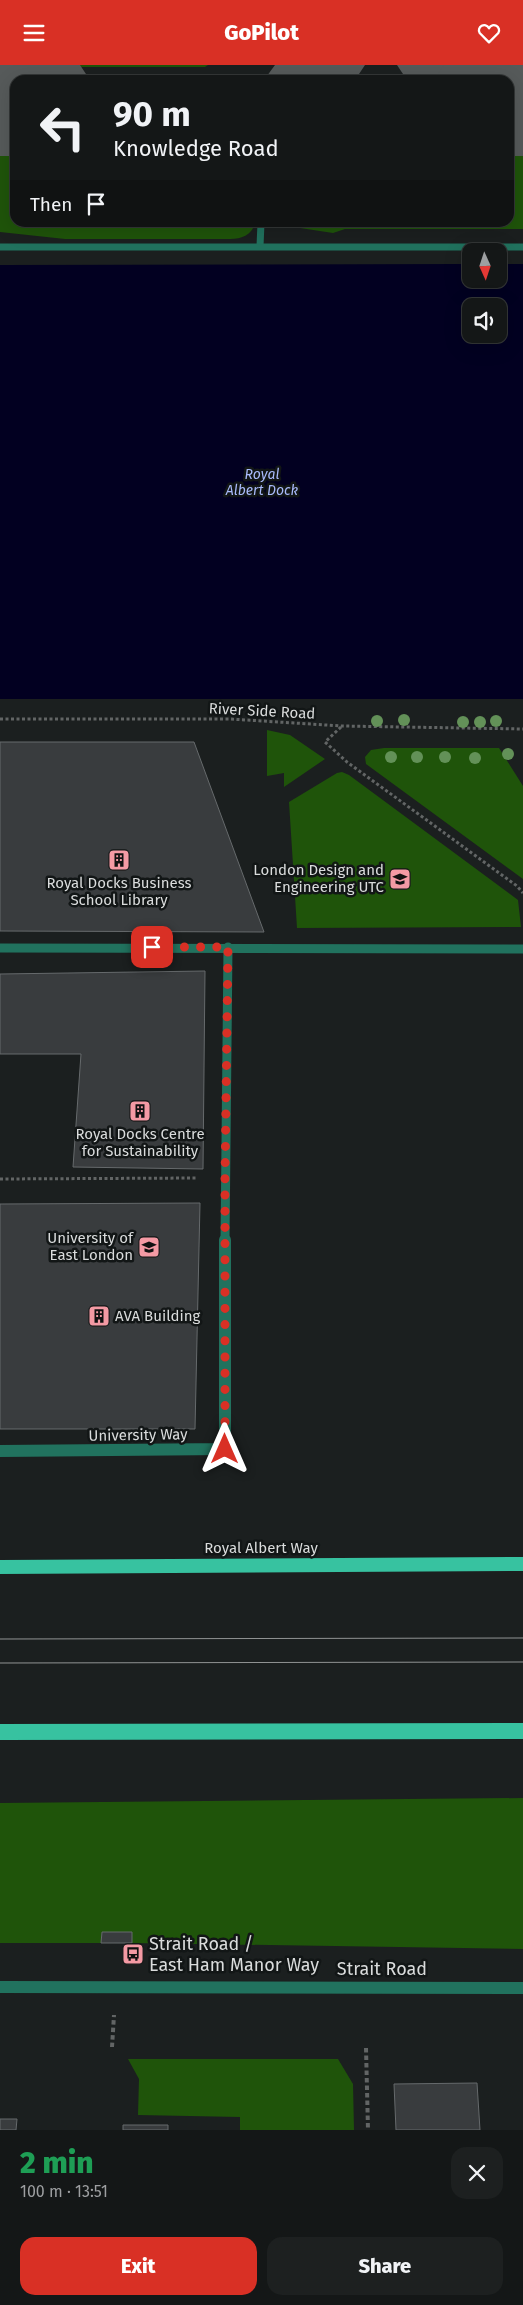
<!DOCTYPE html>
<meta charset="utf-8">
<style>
:root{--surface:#141717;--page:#1d2020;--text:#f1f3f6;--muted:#9d9fa1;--line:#333636;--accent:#d93025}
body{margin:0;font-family:"Fira Sans",sans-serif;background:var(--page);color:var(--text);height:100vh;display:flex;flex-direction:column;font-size:19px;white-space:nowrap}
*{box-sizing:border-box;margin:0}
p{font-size:16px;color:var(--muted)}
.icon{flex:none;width:28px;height:28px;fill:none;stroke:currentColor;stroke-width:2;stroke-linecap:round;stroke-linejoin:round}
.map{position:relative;height:2065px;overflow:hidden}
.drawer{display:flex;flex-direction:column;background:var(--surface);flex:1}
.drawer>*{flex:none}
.banner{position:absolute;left:10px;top:10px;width:504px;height:152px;border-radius:15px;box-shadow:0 5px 20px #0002,0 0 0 1px var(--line);background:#141717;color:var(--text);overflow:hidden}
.needle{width:32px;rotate:177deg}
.tools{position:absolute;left:462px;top:178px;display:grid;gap:10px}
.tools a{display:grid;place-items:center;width:45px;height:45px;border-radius:10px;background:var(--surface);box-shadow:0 5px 20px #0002,0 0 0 1px var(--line);font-size:25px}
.pin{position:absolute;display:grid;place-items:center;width:42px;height:42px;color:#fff;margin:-21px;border-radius:10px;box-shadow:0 2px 8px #0006}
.me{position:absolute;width:55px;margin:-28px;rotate:0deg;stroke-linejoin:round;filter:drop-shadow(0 0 4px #0008)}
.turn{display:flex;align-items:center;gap:18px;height:105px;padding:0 20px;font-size:22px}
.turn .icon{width:65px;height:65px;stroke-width:2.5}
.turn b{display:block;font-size:35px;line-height:42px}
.then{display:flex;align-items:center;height:48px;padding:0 20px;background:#0003;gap:10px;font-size:19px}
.round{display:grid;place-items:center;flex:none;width:52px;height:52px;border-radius:15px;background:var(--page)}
.overview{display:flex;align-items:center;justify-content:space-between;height:85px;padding:0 20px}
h1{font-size:30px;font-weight:800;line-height:38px;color:#1e9e55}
.cta{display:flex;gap:10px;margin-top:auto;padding:10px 20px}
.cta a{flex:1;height:58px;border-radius:15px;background:var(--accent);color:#fff;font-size:20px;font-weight:800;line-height:58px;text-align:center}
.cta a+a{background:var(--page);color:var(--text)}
header{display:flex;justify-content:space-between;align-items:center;height:65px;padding:0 20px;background:var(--accent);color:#fff;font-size:22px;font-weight:800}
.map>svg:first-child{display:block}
.green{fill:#1f540a}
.water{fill:#020021;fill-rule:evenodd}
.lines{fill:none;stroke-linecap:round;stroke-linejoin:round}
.taxiway{fill:#565a5a;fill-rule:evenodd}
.runway{fill:#565a5a;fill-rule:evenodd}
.building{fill:#393c3e;stroke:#666a6c}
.path-far1{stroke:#626565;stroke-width:3;stroke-dasharray:3 2.5;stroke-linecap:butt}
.path{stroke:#626565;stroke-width:4;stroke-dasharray:4.5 3;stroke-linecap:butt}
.service-far2{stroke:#21725e;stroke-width:7}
.service-far1{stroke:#21725e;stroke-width:9}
.service{stroke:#21725e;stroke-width:12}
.minor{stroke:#21725e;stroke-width:12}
.primary{fill:#37c2a0;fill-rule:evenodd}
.tram{stroke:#919494;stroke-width:1}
.tree{fill:#639158}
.route{stroke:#d93025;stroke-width:9;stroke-dasharray:0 16.2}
.labels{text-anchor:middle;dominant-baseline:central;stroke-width:5;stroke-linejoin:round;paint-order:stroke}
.far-water-label{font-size:14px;font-style:italic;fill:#a9bafb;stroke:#121616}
.street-label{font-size:15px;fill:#dadcdc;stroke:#121616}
.poi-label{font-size:15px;fill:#dadcdc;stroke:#121616;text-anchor:end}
.near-poi-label{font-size:18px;fill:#dadcdc;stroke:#121616;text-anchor:start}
.near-street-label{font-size:18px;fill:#dadcdc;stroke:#121616}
</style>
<header><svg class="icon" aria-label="menu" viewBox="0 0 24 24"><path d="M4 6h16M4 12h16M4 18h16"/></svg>GoPilot<svg class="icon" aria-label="heart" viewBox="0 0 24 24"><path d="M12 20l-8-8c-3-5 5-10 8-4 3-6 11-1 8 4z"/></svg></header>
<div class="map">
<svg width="523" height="2065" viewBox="0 0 523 2065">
<rect width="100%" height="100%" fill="#1b1f1f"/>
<path class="green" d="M0 0H208L205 2H0Z
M509 74H523V164H345L333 168 267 158H509Z
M0 75H15V158H255C252 170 242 174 230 174H65L0 167Z
M267 665 290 670 325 694 284 722V708L267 711Z
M384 683H499L523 721V814L366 699 365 692 371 685Z
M342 707 349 710 518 835 521 862 297 863 289 737 337 708Z
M523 1733V1884L132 1878V1867H102L101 1878H0V1738Z
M128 1994H338L353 2019 354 2065H240V2052L138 2050 139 2014Z"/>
<path class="water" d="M471 199V214H499V199H523V634H0V200ZM471 241H499V269H471Z"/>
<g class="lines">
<path class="taxiway" d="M275 0H365L355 15H264Z
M397 0H478L489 15H407Z"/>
<path class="runway" d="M0 0H80L90 15H15V91H0Z
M444 0H523V91H509V15H434Z"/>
</g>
<path class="building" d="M0 677H194L264 867 0 866Z
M205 906 203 1104 73 1102 81 989H0V909Z
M200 1138 195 1364H0V1139Z
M102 1867H132V1878H101Z
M477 2018 480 2065H396L394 2019Z
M0 2054H17L16 2065H0Z
M123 2060H168V2065H123Z"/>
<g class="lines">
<path class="path-far1" d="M0 654H230L342 661 523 664
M341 662 325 677 347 697 517 821 523 828
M0 1114 197 1113"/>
<path class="path" d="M112 1982 114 1950
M366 1983 368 2065"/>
<path class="service-far2" d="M260 181 261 158
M0 182H523"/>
<path class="service-far1" d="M0 883 523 884
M225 1176 228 882"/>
<path class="service" d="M0 1386 225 1384V1175"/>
<path class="minor" d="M0 1922 523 1923"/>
<path class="primary" d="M523 1492V1506L0 1509V1495Z
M523 1658V1674L0 1675V1659Z"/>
<path class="tram" d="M0 1574 523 1573
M0 1598 523 1597"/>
</g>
<g class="tree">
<circle cx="404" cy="655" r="6"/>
<circle cx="377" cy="656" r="6"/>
<circle cx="496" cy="656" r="6"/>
<circle cx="463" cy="657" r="6"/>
<circle cx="480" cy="657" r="6"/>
<circle cx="508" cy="689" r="6"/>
<circle cx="391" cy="692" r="6"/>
<circle cx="417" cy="692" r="6"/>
<circle cx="445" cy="692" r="6"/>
<circle cx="475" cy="693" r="6"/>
</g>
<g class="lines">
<path class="route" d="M152 882H228L225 1113V1384"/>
</g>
<defs>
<g id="building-square" transform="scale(1.125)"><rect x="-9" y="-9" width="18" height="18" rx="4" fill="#f49aa4" stroke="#121616"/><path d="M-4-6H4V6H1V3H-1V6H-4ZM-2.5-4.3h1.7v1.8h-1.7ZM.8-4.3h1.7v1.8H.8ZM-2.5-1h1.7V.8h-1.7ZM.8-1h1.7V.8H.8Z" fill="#111"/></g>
<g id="school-square" transform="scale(1.125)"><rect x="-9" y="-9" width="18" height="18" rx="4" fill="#f49aa4" stroke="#121616"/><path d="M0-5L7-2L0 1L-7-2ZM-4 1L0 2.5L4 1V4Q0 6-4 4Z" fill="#111"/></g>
<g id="university-square" transform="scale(1.125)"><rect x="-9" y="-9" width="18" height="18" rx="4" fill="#f49aa4" stroke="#121616"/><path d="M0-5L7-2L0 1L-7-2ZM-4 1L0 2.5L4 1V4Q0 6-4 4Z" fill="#111"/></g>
<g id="bus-square" transform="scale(1.125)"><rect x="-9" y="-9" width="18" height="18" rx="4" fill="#f49aa4" stroke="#121616"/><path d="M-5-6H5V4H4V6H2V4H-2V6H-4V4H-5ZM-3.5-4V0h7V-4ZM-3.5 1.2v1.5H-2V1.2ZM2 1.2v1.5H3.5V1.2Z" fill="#111"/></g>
</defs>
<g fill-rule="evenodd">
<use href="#building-square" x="119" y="795"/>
<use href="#school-square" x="400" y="814"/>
<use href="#building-square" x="140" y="1046"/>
<use href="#university-square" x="149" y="1182"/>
<use href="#building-square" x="99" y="1251"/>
<use href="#bus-square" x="133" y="1889"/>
</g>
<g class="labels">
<g class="far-water-label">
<text x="262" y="409">Royal<tspan x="262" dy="16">Albert Dock</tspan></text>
</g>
<g class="street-label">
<text transform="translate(262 646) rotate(3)">River Side Road</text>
<text transform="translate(138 1370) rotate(-1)">University Way</text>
<text x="261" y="1483">Royal Albert Way</text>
</g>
<g class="poi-label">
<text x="384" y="805">London Design and<tspan x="384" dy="17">Engineering UTC</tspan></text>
<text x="119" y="818" text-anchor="middle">Royal Docks Business<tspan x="119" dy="17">School Library</tspan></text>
<text x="140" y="1069" text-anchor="middle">Royal Docks Centre<tspan x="140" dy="17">for Sustainability</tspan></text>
<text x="133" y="1173">University of<tspan x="133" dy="17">East London</tspan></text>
<text x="115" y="1251" text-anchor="start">AVA Building</text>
</g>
<g class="near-poi-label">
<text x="149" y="1879">Strait Road /<tspan x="149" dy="21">East Ham Manor Way</tspan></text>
</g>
<g class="near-street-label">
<text x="382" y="1904">Strait Road</text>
</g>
</g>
</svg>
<div class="tools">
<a><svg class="needle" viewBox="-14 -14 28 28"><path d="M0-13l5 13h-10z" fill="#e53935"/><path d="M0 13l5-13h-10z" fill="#9d9fa1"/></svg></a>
<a><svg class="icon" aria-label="sound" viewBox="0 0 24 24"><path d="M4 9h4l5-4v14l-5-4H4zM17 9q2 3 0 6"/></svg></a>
</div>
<div class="pin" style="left:152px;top:882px;background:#d93025"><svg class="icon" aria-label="arrive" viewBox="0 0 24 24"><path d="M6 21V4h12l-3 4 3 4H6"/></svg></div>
<svg class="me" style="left:225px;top:1384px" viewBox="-20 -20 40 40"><path d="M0-17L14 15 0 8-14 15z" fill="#d93025" stroke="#fff" stroke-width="4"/></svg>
<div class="banner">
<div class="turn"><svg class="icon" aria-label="left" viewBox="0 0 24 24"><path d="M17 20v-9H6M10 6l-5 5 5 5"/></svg><div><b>90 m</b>Knowledge Road</div></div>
<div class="then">Then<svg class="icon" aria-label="arrive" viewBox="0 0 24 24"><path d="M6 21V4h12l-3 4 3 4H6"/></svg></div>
</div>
</div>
<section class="drawer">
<div class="overview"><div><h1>2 min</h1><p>100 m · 13:51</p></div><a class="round"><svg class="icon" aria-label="close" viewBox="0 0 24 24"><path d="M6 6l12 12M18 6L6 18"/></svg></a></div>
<div class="cta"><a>Exit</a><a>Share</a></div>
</section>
